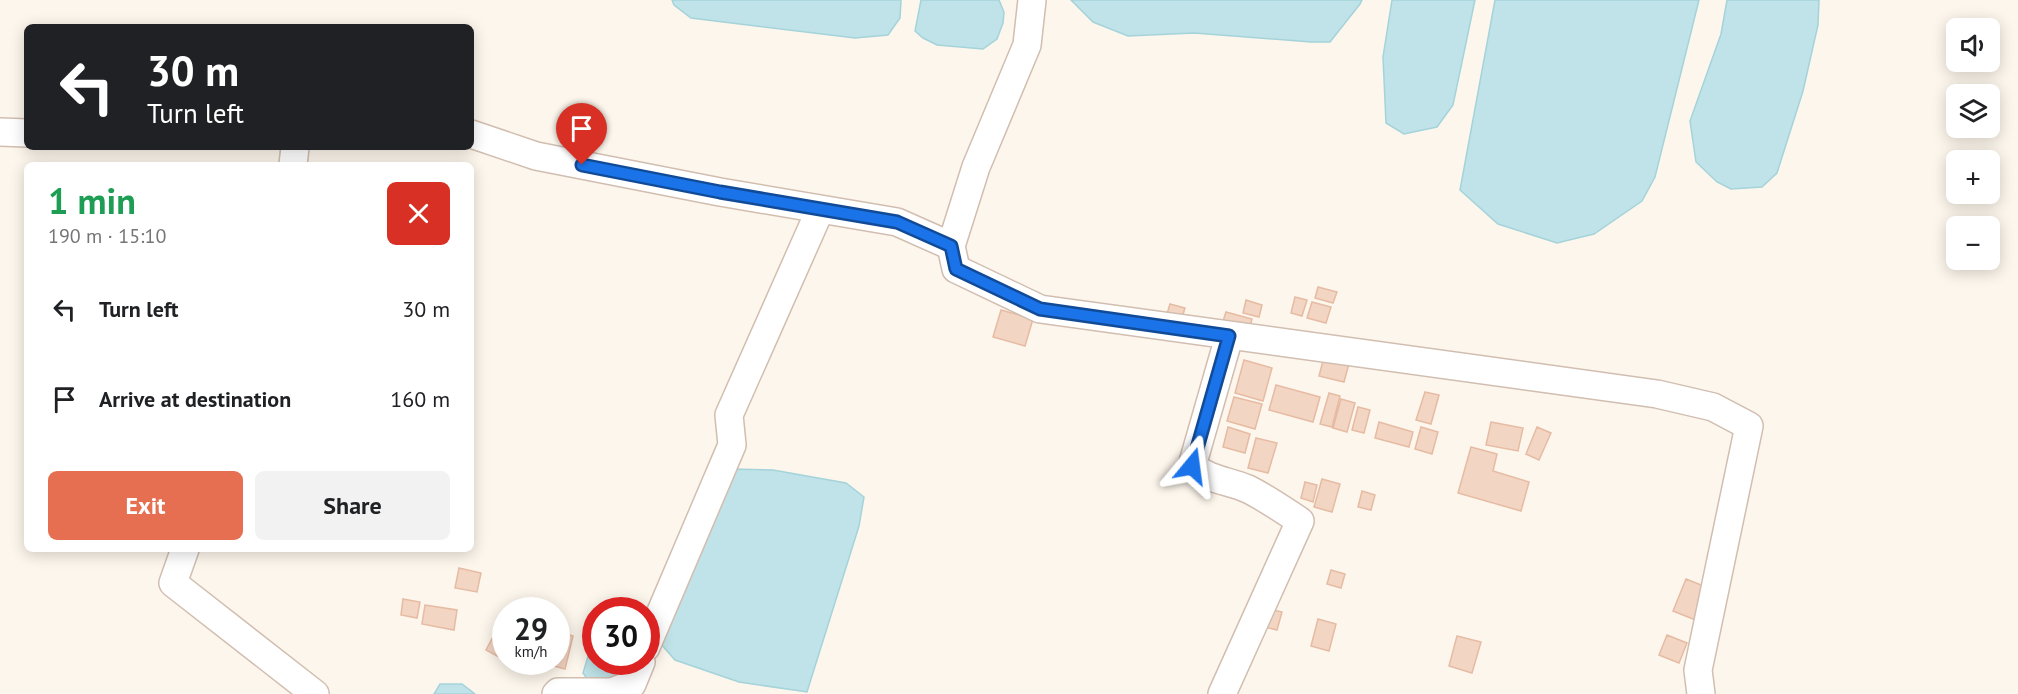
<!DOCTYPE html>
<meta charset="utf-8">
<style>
:root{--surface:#fff;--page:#f2f2f2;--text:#202124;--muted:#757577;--accent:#e76f51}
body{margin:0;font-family:"PT Sans",sans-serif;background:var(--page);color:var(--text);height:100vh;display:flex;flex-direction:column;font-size:22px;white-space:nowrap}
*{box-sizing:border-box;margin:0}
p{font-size:20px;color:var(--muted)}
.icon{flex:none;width:33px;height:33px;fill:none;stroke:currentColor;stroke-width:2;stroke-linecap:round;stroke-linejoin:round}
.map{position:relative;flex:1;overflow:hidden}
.side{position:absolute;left:24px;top:162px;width:450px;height:390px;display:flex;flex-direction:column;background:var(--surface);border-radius:9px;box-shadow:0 3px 15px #0003}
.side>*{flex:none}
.guide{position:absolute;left:24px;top:24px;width:450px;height:126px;border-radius:9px;box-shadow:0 3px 15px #0003;background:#202124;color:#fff;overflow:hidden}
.fabs{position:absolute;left:1946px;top:18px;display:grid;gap:12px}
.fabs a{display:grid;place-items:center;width:54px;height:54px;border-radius:9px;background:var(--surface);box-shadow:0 3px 15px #0003;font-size:30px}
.speed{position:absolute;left:492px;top:597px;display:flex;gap:12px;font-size:30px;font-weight:700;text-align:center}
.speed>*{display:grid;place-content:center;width:78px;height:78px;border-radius:50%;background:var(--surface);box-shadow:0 3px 15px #0003;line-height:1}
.speed small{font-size:15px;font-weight:400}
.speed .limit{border:9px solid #d22;background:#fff;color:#111}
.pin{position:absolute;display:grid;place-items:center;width:51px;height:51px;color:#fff;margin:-62px -26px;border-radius:50% 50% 50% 0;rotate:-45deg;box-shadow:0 0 6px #0007}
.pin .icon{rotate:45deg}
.me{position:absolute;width:66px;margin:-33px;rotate:16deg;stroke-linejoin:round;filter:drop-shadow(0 0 4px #0008)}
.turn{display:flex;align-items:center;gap:21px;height:126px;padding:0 24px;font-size:27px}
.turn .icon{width:78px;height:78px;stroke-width:2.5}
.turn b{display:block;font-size:42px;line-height:51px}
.round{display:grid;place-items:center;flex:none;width:63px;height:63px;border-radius:9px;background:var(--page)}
.overview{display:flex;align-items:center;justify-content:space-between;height:102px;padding:0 24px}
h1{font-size:36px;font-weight:800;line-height:45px;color:#1e9e55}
.action{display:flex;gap:12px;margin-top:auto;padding:12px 24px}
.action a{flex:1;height:69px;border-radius:9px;background:var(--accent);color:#fff;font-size:24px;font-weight:800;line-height:69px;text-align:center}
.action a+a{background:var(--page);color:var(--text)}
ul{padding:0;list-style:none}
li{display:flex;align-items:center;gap:18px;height:90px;padding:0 24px}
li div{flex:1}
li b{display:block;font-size:22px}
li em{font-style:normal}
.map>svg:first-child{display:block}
.water{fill:#bfe3e8;stroke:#a5d3da;stroke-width:1.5}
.building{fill:#f3d5c3;stroke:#e6bba3;stroke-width:1.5}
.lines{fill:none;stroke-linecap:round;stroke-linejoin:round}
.street-casing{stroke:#d1beb0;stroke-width:30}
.street{stroke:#fff;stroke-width:27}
.route-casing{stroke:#114b97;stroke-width:15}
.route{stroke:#1a73e8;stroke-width:10}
</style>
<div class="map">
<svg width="2018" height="694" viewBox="0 0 2018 694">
<rect width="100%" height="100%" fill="#fdf6ec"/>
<path class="water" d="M672 0H901L900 18 888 35 855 38 691 18 674 5Z
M921 0H999L1004 12 1003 23 997 39 983 49 937 45 923 38 915 31Z
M1071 0H1362L1360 4 1330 42H1311L1194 33 1128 36 1093 22Z
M1392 0H1475L1453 105 1437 127 1404 134 1386 123 1383 57Z
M1495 0H1699L1655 177 1642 201 1594 234 1557 243 1498 224 1460 190Z
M1727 0H1819L1818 25 1803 91 1777 173 1762 187 1731 189 1717 182 1696 162 1690 121 1721 34Z
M729 469 773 470 846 483 864 497 859 526 807 692 739 682 675 660 661 644Z
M595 633 596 662H631L619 680 589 681 583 673Z
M440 684H462L475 694H434Z"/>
<path class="building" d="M1318 287 1337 292 1333 303 1315 298Z
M1295 297 1307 300 1302 316 1291 313Z
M1246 300 1262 305 1259 317 1243 313Z
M1312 302 1331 307 1326 323 1307 318Z
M1170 304 1185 308 1182 318 1167 314Z
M1001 310 1033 319 1025 346 993 337Z
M1226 312 1252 319 1248 335 1221 327Z
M1325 353 1350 360 1344 382 1319 376Z
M1244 360 1272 368 1263 401 1235 393Z
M1276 385 1320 397 1313 422 1269 410Z
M1425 392 1439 395 1431 424 1416 420Z
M1329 393 1340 396 1332 427 1320 424Z
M1234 397 1262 404 1255 429 1227 421Z
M1341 399 1355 403 1347 432 1333 428Z
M1358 407 1370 410 1364 433 1352 430Z
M1379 422 1413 432 1409 447 1375 438Z
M1491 422 1523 428 1518 451 1486 445Z
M1228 427 1250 434 1245 453 1223 447Z
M1421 427 1438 432 1432 454 1415 449Z
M1537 427 1551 433 1539 460 1526 454Z
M1256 438 1277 443 1268 473 1248 468Z
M1471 447 1497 454 1493 471 1529 482 1521 511 1458 493Z
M1322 479 1340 484 1332 512 1314 507Z
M1305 482 1317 485 1313 502 1301 498Z
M1362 491 1375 495 1371 510 1358 507Z
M459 568 481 573 477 592 455 588Z
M1331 570 1345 574 1341 588 1327 584Z
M1686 579 1711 589 1698 621 1673 611Z
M403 599 420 602 417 618 401 615Z
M425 605 457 610 454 630 422 624Z
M1265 608 1282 612 1277 630 1260 626Z
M1318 619 1336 624 1329 651 1311 646Z
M500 624 506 627V646L499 657 486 650Z
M556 631 573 636 565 669 543 663V662H556Z
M1667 635 1687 643 1679 663 1659 655Z
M1457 636 1481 642 1472 673 1449 666Z"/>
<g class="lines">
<g class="street-casing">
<path id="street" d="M0 132 27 133
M471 134 536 156 720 192 897 222 951 246 956 269 1040 309 1657 394 1713 407 1749 426 1698 670 1701 694
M293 165 295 147
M951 246 976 167 1027 45 1032 0
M185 549 173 583 315 694
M646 647 732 445 729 415 820 210
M556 694 558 692H612L632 684 641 662
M1222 694 1300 521C1283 510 1266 498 1248 489 1226 480 1212 481 1192 466L1229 337"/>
</g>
<use href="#street" class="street"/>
</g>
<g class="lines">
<g class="route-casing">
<path id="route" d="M582 165 720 192 897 222 951 246 956 269 1040 309 1229 336 1192 466"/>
</g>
<use href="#route" class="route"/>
</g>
</svg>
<div class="fabs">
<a><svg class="icon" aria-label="sound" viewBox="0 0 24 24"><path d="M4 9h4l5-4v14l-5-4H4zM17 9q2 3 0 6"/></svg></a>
<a><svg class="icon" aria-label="layers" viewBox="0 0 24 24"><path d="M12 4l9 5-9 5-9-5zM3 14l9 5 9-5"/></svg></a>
<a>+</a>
<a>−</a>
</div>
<div class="speed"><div>29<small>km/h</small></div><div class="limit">30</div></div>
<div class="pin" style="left:582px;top:165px;background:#d93025"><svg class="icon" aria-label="arrive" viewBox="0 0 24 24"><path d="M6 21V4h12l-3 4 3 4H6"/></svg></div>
<svg class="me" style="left:1192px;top:466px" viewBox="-20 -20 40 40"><path d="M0-17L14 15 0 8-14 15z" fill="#1a73e8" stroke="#fff" stroke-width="4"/></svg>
<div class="guide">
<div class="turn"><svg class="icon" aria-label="left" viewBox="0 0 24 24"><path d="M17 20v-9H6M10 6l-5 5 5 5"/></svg><div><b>30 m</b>Turn left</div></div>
</div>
<section class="side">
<div class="overview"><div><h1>1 min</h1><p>190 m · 15:10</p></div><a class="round" style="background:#d93025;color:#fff"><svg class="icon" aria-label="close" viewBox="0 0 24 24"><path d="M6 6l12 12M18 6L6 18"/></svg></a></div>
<ul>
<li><svg class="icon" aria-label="left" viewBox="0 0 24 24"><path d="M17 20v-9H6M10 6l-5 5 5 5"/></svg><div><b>Turn left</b></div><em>30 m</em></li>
<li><svg class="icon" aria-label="arrive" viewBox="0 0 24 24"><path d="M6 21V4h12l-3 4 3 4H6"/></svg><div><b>Arrive at destination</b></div><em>160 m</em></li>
</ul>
<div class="action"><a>Exit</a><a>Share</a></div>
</section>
</div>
